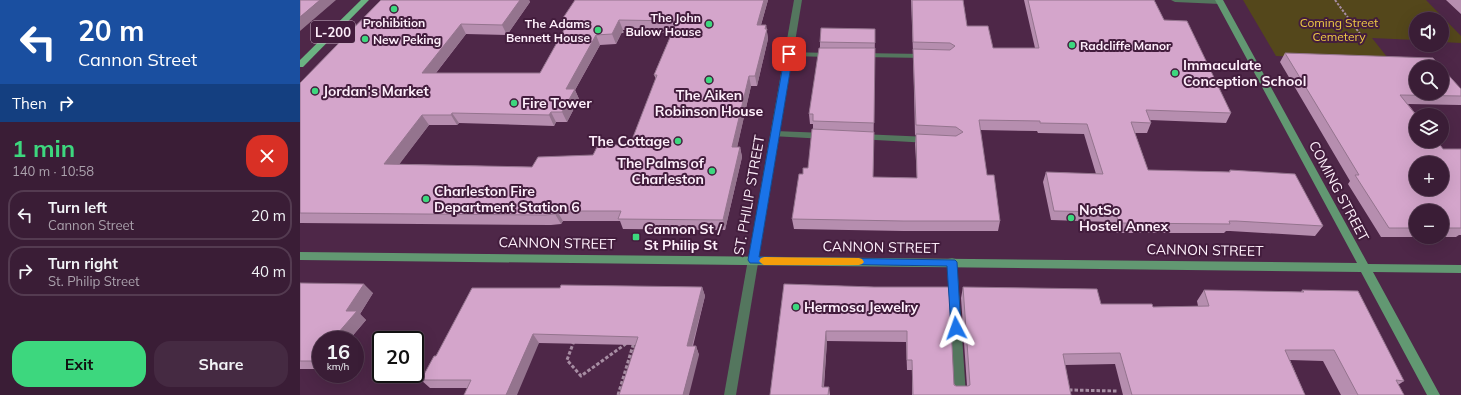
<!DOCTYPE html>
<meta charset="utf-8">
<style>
:root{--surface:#3a1d36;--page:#452a42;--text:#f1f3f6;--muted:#aba2ad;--line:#543b51;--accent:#3dd77e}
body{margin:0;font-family:Mulish,sans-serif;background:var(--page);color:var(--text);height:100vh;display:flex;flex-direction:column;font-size:15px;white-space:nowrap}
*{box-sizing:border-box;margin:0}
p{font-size:13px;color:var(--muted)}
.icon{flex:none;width:22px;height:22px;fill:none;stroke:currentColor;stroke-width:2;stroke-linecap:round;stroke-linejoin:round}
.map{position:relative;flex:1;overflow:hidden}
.side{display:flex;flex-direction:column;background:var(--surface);width:300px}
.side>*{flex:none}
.hud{background:#1a4fa0;color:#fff;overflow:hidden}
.buttons{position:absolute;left:1109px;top:12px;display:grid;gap:8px}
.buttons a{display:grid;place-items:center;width:40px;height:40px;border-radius:50%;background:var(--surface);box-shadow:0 4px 16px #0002,0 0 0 1px var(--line);font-size:20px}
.speed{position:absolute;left:12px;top:331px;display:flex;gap:8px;font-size:20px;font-weight:700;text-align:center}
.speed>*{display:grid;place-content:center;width:52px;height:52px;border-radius:50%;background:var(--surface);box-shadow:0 4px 16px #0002,0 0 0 1px var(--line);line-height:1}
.speed small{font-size:10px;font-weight:400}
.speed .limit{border:2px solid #111;border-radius:6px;background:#fff;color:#111}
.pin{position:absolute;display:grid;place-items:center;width:34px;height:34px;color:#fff;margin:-17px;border-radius:8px;box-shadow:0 2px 6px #0006}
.me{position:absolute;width:44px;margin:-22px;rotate:356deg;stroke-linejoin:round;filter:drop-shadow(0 0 3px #0008)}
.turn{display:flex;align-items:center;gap:14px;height:84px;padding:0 12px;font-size:18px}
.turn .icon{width:52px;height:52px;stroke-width:2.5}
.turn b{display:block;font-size:28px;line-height:34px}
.then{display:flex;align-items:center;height:38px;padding:0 12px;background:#0003;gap:8px;font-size:15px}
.round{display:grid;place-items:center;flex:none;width:42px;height:42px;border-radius:16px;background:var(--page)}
.overview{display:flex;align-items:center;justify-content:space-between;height:68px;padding:0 12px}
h1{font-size:24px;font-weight:700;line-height:30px;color:var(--accent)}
.button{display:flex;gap:8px;margin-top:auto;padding:8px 12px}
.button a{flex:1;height:46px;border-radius:16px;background:var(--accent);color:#111;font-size:16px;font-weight:700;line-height:46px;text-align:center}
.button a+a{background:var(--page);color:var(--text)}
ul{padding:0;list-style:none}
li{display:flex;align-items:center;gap:12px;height:50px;margin:0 8px 6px;padding:0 4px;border:2px solid var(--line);border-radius:16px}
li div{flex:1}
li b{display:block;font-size:15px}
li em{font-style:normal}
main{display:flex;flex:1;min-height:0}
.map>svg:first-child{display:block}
.green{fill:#54471b}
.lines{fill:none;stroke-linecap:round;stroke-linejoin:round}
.path-far1{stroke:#a78da3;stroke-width:2;stroke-dasharray:2.5 1.5;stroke-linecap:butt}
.path{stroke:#a78da3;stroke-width:3;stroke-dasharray:3.5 2;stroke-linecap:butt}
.lane{fill:#54765e;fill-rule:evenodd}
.street{fill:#54765e;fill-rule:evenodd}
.secondary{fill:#629872;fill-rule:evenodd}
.primary{fill:#6bb382;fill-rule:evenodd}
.wall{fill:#b68eaf;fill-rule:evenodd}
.shaded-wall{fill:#94748e}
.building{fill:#d4a5cb;stroke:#94748e;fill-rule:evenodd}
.route{fill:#1a73e8;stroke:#114b97}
.slow{fill:#f59e0b}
.poi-dot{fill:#3dd77e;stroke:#431d3d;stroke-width:1.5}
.labels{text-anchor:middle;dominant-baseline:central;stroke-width:4;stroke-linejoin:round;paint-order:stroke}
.far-poi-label{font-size:12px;font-weight:bold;fill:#feeffb;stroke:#431d3d;text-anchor:end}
.far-park-label{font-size:12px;fill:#eec945;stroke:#431d3d}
.shield{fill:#431d3d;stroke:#c6b0c2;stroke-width:1}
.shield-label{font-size:13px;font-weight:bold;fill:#feeffb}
.poi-label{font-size:14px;font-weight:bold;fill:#feeffb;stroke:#431d3d;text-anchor:start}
.street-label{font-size:14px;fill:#feeffb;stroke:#431d3d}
</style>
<main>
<section class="side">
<div class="hud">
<div class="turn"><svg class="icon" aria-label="left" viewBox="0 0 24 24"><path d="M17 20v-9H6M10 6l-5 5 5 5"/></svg><div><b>20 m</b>Cannon Street</div></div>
<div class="then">Then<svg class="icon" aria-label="right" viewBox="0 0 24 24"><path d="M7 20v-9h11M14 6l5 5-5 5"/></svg></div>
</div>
<div class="overview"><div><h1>1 min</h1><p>140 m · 10:58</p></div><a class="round" style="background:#d93025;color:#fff"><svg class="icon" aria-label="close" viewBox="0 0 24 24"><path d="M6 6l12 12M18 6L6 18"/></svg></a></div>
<ul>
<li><svg class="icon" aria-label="left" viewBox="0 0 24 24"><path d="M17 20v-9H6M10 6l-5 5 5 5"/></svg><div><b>Turn left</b><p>Cannon Street</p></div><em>20 m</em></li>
<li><svg class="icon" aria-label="right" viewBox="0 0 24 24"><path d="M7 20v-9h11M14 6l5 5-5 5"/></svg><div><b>Turn right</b><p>St. Philip Street</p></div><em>40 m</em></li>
</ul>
<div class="button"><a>Exit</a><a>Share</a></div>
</section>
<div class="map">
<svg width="1161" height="395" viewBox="0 0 1161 395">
<rect width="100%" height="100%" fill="#4e2748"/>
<path class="green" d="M943 0H1126L1161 36V43L1142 42V19H1116V40L1072 38 1122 101 1075 60 976 56Z"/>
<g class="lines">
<path class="path-far1" d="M1035 0 1063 38
M321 32H375"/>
<path class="path" d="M274 341 267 360 281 376 327 343
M769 390 817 391
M318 395 334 342"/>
<path class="lane" d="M871 0H921L924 2 920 4 875 2Z
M486 52 531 53 535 55 531 57 489 56 485 54Z
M558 53 625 54 629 56 625 58 561 57H558Z
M475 131 525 133 530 136 525 139 472 136 470 134 472 132Z
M561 134 629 137 634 140 629 143 558 139 556 137Z
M652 258 656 259 657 262 666 395H654L647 262 648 259Z"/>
<path class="street" d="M494 0H502L436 395H424Z"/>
<path class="secondary" d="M915 0H923L1068 264 1161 265V273L1073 272 1140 395H1127L1061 272 0 260V252L1057 263Z"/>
<path class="primary" d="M61 0H69L3 67H0V60Z"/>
</g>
<path class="wall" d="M81 0H229L230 2 207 35 166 34 136 73H240L264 30 261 21 468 0 461 25H466L468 39 457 86H451L437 147H440L442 157 425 230 323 229 320 221H263L261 224 251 225 0 223V83ZM323 30H373L354 75 356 79 330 145 293 155 232 167 99 164 129 125H157L159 123 254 126 256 122H267L279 99 275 90 300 45 316 44Z
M611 0H663L667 26 693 48H735L724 0H854L864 20 931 113 926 123 850 120 851 123 847 133H835L848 170 929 172 930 170 1023 226 1015 236 930 231H926L924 233H815L811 222 751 220 743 182 746 172 796 174 784 134 738 133 737 131 680 130 687 175 700 221 698 231H603L494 229 492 219 503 174 508 168 513 129V124H510L509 114 520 48V42L575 29 573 177 617 178 615 144 616 135H615L613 52Z
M1146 0H1161V14Z
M985 53 1161 89V105H1160L1108 104 1143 149H1161V235H1159L1156 237H1123H1142V211H1116V237H1081L1048 184 1050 181 980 62Z
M0 283 73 293 60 314 66 320 49 340H21V369H0Z
M484 284 574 287 656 386H667L661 298 663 287 801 304 853 307 898 306 897 301 904 290 1001 292 1002 290 1104 381 1098 385 1104 395H1041L1023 361 990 360 1005 395H823L815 364 765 365 771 395H612V370H607L606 342 527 341 524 387H529L530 395H470Z
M402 287 405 296 393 346H396L399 355 335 345 239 343 167 388H130L121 380 136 356Z"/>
<path class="shaded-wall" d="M20 0H36L0 31V17Z
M218 0H229L230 2 207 35 202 25Z
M464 0H468L458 35 457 25Z
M319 20 323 30 316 44 312 34Z
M161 24 166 34 128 83 122 73Z
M466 25 468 39 457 86 455 76Z
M296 35 300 45 275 90 279 99 267 122 262 112 266 89Z
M449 76 451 86 435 157 432 147Z
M251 112 256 122 254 126 249 115Z
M152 113 159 123 157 125 151 115Z
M122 115 129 125 92 174 84 164Z
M440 147 442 157 425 230 423 220Z
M257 211 263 221 261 224 255 214Z
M64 284 73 293 60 314 66 320 49 340H46L38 333 46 311Z
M402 287 405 296 390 354 387 346Z
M526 331 527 341 523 395 522 387Z
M32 332 41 340H27Z
M233 334 239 343 217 395H206Z
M396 346 399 355 389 395H383Z
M21 349V367L13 361Z"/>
<path class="building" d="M0 0H20L0 17Z
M81 0H220L202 25 161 24 122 73H240L269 21H261L275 0H464L457 25H466L465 29H467L455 76H449L432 147H440L423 220 318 219 321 211H257L255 214 245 215 0 213V83ZM319 20 377 21 354 75H357L330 145H298L293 155 238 157 232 167 84 164 122 115H151L152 113 249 115 251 112H262L275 89H266L296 35 312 34Z
M612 0H663L667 26H688L693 48H739L728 0H854L864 20 887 21 931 113 846 110 851 123 831 122 848 170 930 172V170L995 174 1023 226 936 221H929L930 224 819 223 815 212 754 211 746 172 803 174 787 124 740 123V121L679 120 687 175H694L700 221H603L492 219 499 174H503V168H508L512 129 574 132 573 177 617 178 616 134 656 136 663 132 656 127 616 125 613 49 650 50 655 46 650 43 613 42Z
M521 28 575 29V43L520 42Z
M519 48H575L574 123 513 121V114H509Z
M985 53 1133 58 1141 67H1116V93H1142V68L1161 89V96L1100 95 1116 115V141H1137L1143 149H1161V228H1142V211H1116V228H1089L1055 175H1059ZM1116 163H1142V189H1116Z
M0 283 64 284 46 311H57L38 333 32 332 27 340H21V349L13 361H0Z
M484 284 574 287H649L654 385 656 386H668L670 385 663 287 797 289 801 304H852L853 307 909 306 904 290 1004 292 1002 290 1058 291 1104 381 1096 380 1104 395H1058L1034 350H985L1005 395H832L820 353 763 354 771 395H613L612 360H607V331H526L522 387H529L528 395H470Z
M261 285 402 287 387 346H396L383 395H319L338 337 233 334 206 395H164L171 380H121L134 356H136L172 288H260Z"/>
<path class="route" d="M489 52 493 54 459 257 655 260 657 262 661 328 660 331 656 333 652 331 651 328 647 266 450 263 448 260 485 54Z"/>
<path class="slow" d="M464 257 559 258 562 259 564 262 562 264 559 265H464L461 263 459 261 461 258Z"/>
<g class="poi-dot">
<circle cx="94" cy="9" r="4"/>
<circle cx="409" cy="24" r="4"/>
<circle cx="298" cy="30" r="4"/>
<circle cx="65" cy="39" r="4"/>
<circle cx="772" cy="45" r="4"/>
<circle cx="875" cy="73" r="4"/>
<circle cx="409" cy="80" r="4"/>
<circle cx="15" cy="91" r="4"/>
<circle cx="214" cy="103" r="4"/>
<circle cx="378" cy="141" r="4"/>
<circle cx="412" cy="171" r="4"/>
<circle cx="126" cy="199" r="4"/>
<circle cx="771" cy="218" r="4"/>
<rect x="332" y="233" width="8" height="8" rx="2"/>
<circle cx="496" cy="307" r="4"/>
</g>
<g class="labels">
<g class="far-poi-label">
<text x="401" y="17">The John<tspan x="401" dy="14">Bulow House</tspan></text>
<text x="94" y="22" text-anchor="middle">Prohibition</text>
<text x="290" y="23">The Adams<tspan x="290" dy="14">Bennett House</tspan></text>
<text x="73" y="39" text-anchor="start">New Peking</text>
<text x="780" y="45" text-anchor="start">Radcliffe Manor</text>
</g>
<g class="far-park-label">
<text x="1039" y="22">Coming Street<tspan x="1039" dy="14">Cemetery</tspan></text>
</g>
<rect class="shield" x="11" y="21" width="44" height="22" rx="3"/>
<g class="shield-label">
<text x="33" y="32">L-200</text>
</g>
<g class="poi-label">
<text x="883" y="65">Immaculate<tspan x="883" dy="16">Conception School</tspan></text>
<text x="23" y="91">Jordan's Market</text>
<text x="409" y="95" text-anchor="middle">The Aiken<tspan x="409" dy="16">Robinson House</tspan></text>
<text x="222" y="103">Fire Tower</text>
<text x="370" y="141" text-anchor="end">The Cottage</text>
<text x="404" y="163" text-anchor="end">The Palms of<tspan x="404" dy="16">Charleston</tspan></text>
<text x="134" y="191">Charleston Fire<tspan x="134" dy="16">Department Station 6</tspan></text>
<text x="779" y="210">NotSo<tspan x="779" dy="16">Hostel Annex</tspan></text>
<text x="344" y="229">Cannon St /<tspan x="344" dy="16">St Philip St</tspan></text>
<text x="504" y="307">Hermosa Jewelry</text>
</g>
<g class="street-label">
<text transform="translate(1039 191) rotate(62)">COMING STREET</text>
<text transform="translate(449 195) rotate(-80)">ST. PHILIP STREET</text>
<text transform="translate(257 243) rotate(1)">CANNON STREET</text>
<text transform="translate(581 247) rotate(1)">CANNON STREET</text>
<text transform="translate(905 250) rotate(1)">CANNON STREET</text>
</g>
</g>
</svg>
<div class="buttons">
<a><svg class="icon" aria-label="sound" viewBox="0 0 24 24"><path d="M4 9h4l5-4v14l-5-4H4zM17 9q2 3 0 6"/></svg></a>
<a><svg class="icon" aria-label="search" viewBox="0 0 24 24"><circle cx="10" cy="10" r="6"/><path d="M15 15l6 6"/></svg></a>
<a><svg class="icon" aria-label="layers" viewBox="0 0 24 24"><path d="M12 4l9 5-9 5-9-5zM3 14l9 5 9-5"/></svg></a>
<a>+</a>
<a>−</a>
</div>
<div class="speed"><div>16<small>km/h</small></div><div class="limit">20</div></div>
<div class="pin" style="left:489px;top:54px;background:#d93025"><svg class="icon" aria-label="arrive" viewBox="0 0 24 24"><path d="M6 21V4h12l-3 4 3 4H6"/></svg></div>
<svg class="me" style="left:656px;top:328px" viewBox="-20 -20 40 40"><path d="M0-17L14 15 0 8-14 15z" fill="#1a73e8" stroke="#fff" stroke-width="4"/></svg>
</div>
</main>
